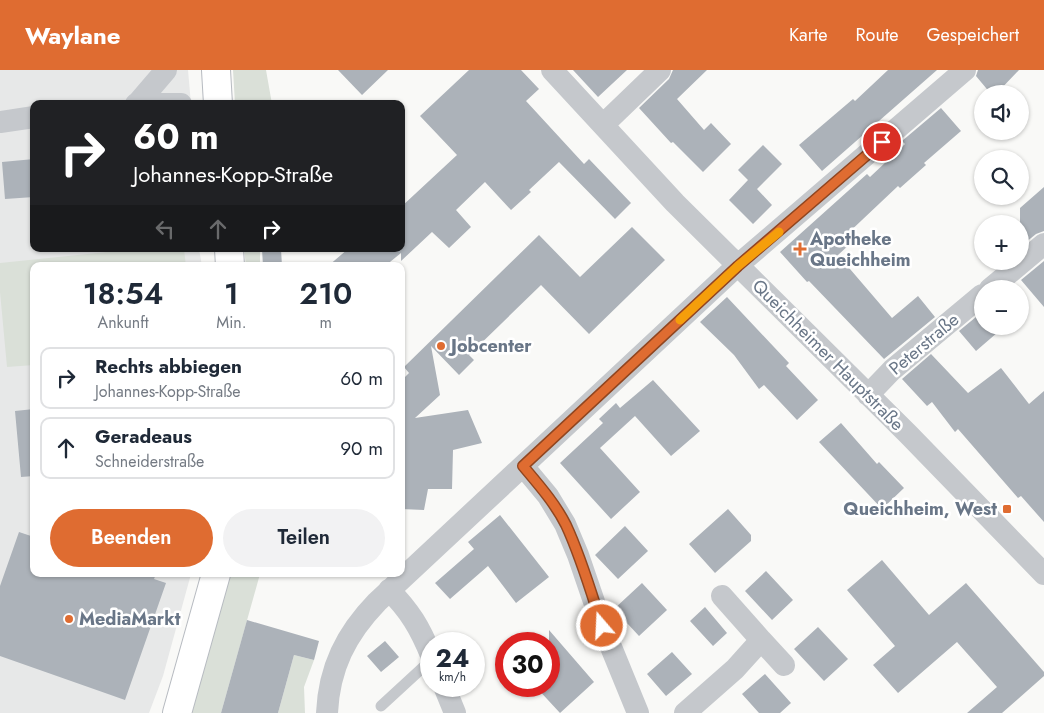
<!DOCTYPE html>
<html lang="de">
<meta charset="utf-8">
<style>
:root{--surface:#fff;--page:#f2f2f3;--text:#1f2937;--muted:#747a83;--line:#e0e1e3;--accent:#df6c31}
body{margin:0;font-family:Jost,sans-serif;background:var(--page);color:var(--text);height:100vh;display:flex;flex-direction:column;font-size:19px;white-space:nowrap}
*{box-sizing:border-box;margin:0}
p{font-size:16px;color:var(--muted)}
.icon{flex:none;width:28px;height:28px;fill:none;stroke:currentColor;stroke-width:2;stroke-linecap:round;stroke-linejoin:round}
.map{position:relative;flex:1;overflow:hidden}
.side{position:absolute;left:30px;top:192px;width:375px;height:315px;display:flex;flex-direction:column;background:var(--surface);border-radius:10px;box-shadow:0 1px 4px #0004}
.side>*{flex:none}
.banner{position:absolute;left:30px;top:30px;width:375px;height:152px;border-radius:10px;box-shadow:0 1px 4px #0004;background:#202124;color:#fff;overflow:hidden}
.fabs{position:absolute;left:974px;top:15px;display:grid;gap:10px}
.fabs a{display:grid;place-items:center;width:55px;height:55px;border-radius:50%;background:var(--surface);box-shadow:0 1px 4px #0004;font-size:25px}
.speed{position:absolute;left:420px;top:562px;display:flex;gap:10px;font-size:25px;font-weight:700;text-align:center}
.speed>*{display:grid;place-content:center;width:65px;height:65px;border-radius:50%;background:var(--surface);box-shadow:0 1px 4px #0004;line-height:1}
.speed small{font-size:12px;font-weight:400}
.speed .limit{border:8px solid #d22;background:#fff;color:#111}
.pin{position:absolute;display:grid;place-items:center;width:42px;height:42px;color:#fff;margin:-21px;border:2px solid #fff;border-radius:50%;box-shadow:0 1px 5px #0007}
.me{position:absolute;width:55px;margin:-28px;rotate:341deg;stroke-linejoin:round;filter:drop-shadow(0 0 4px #0008)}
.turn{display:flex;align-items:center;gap:18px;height:105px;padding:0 20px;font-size:22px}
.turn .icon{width:65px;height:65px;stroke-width:2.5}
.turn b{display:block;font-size:35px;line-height:42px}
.lanes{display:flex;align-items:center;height:48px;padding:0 20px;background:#0003;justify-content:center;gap:25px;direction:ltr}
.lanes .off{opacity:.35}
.eta{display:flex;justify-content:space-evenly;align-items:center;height:85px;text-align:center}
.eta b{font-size:30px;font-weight:600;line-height:35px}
.button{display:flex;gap:10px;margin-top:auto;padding:10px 20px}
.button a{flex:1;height:58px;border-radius:30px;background:var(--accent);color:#fff;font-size:20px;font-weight:600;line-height:58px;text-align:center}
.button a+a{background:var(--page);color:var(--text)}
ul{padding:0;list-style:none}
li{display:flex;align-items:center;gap:15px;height:62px;margin:0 10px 8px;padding:0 10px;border:2px solid var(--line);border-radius:10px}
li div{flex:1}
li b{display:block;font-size:19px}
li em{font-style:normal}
header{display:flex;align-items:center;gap:30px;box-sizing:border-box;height:70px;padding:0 25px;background:var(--accent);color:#fff}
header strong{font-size:24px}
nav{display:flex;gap:28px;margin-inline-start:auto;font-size:18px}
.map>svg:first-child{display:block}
.built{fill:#e7e8e8}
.green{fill:#dae0d8}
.building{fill:#acb2b9}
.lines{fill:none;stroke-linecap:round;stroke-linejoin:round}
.secondary-casing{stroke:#b7bbc1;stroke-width:30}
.lane{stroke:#c5c8cc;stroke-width:11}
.street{stroke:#c5c8cc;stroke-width:22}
.secondary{stroke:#fff;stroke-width:28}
.route-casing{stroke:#914620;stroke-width:12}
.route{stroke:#df6c31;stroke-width:9}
.slow{stroke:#f59e0b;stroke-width:9}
.poi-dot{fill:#df6c31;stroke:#fff;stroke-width:2}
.labels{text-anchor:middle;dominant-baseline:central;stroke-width:5;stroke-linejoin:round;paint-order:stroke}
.poi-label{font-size:18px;font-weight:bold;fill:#697687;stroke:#fff;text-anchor:start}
.street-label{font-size:18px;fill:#697687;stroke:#fff}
</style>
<header>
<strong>Waylane</strong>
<nav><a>Karte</a><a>Route</a><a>Gespeichert</a></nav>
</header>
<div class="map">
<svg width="1044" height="643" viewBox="0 0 1044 643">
<rect width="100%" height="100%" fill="#f9f9f7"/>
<path class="built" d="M0 0H188L191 34H34V179H199L202 196H34V504H191L163 606 149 643H0Z"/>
<path class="green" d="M233 0H266L272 34H235Z
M136 179H184L186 196H34V295L7 297 0 222V193Z
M244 179H260V196H246Z
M229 504H260L221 643H192Z
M294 585 314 590 304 617 305 643H278Z"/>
<path class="building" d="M338 0H388L362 25Z
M469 0H521L539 19 526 31 584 94 589 89 631 133 615 149 559 92 529 120 531 122 511 140 485 112 456 140 471 157 449 178 432 162 401 191V183L385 196H328L348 179H401V137L457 85 420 46Z
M573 0H627L598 27Z
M673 0H707L677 29 704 60 711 53 731 74 703 102 673 72 671 73 639 38 669 9Z
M888 0H937L822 101 799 75 853 29 855 31Z
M978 0H1019L996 24H991L976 6Z
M941 38 961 61 924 93 926 95 900 118 898 116 844 167 850 174 838 185 892 248 918 226 935 247 884 289 809 211 807 212 780 182 867 104 870 107 905 74 902 71Z
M763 75 782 94 757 119 772 135 753 154 729 130 748 110 738 100Z
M34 89V127L5 129 2 92Z
M1044 117V161L1036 164 1020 177V138Z
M632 157 665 190 589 264 541 215 469 285 474 290 459 305 431 276 440 325 415 348 468 340 482 373 453 380 452 419H428L424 440 401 439V311L409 303 404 297 539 165 580 207Z
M262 179H281L282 196H263Z
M1044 191V237L1021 210Z
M727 227 789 293 786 296 818 330 797 350 764 315 759 319 734 285 700 252Z
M982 242V256H1005L976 281 959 261Z
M931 284 968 323 1001 298 1029 334 1044 321V452L1021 426 1018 428 958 359 955 362 932 332 927 336 902 309Z
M653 310 700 361 671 386 635 346 600 378 640 422 611 449 560 393 603 353 599 349 616 333 620 338Z
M34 339V406L21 407 15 341Z
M841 353 877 394 879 392 904 418 882 439 819 372Z
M728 439 751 465V471L715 503 689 474Z
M500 445 549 507 516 533 488 496 450 529 435 513 474 479 468 472Z
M625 456 648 481 618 509 595 485Z
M19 462 34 467V504H156L154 509 166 513 125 630 0 586V516Z
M882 490 929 545 966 513 1044 602V606L1002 643H967L997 617 957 572 898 623 873 595 895 576 847 520Z
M766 501 793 530 772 550 745 521Z
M642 513 667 540 639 566 614 539Z
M705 537 727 563 713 576 690 551Z
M247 550 319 571 314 590 294 585 278 643H221Z
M818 557 848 589 824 611 794 579Z
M549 560 594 612 560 643 535 616H549Z
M385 571 399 587 381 602 367 586Z
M672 582 692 604 666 626 647 604Z
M765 604 791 633 780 643H759L742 624Z"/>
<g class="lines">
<g class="secondary-casing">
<path id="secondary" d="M216 0 218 34
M229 179 230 196
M177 643 216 504"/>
</g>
<path class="lane" d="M381 636 431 590"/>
<path class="street" d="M552 0 675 133 908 364 1044 504
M136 34H181
M137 34 166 0
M0 52 34 47
M604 54 660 0
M990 219 1044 174
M868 325 892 300 982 225
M523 396 548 426 565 454 578 485 602 555 638 643
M389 520C410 541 420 558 431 585
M761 570 784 595
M444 616 455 643
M327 643C329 598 346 564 377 532L738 195 965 0
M685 643 735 599 761 570 722 526"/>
<use href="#secondary" class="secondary"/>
</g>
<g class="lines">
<g class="route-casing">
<path id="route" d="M602 556C591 522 581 487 566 455 555 433 538 414 523 396L738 196 882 72"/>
</g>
<use href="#route" class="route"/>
<path class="slow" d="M680 250 738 196 779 162"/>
</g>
<g class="poi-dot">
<path d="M797.5 171.5h5v5h5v5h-5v5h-5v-5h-5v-5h5z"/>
<circle cx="441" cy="276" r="5"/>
<rect x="1002" y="434" width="10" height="10" rx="2.5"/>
<circle cx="69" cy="549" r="5"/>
</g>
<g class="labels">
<g class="poi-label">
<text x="810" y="169">Apotheke<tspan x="810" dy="21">Queichheim</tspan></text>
<text x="451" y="276">Jobcenter</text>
<text x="997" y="439" text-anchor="end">Queichheim, West</text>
<text x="79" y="549">MediaMarkt</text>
</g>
<g class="street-label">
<text transform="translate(924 274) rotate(-40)">Peterstraße</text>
<text transform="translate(828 285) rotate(45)">Queichheimer Hauptstraße</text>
</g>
</g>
</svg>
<div class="fabs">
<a><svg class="icon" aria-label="sound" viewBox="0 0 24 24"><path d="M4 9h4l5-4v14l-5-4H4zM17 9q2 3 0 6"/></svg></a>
<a><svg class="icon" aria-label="search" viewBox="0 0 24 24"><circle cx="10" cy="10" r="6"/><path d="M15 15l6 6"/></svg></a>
<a>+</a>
<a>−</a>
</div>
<div class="speed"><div>24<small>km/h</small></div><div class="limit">30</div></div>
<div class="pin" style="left:882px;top:72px;background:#d93025"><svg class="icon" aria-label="arrive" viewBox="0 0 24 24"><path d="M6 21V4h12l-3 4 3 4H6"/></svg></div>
<svg class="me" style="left:602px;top:556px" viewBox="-20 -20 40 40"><circle r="17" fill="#df6c31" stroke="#fff" stroke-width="3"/><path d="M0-11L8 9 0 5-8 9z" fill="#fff"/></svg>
<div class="banner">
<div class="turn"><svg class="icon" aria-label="right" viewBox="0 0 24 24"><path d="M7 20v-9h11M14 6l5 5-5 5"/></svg><div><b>60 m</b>Johannes-Kopp-Straße</div></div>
<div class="lanes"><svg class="icon off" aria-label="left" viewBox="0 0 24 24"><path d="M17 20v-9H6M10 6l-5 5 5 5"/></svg><svg class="icon off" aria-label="ahead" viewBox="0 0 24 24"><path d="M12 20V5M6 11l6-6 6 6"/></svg><svg class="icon" aria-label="right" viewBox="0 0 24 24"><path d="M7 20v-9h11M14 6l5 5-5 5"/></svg></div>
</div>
<section class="side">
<div class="eta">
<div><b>18:54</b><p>Ankunft</p></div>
<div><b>1</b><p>Min.</p></div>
<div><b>210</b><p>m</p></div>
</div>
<ul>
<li><svg class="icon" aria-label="right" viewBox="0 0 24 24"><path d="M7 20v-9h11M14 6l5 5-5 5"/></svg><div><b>Rechts abbiegen</b><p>Johannes-Kopp-Straße</p></div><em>60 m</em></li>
<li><svg class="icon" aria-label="ahead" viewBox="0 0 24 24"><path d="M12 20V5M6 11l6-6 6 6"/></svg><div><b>Geradeaus</b><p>Schneiderstraße</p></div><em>90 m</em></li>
</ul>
<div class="button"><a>Beenden</a><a>Teilen</a></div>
</section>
</div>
